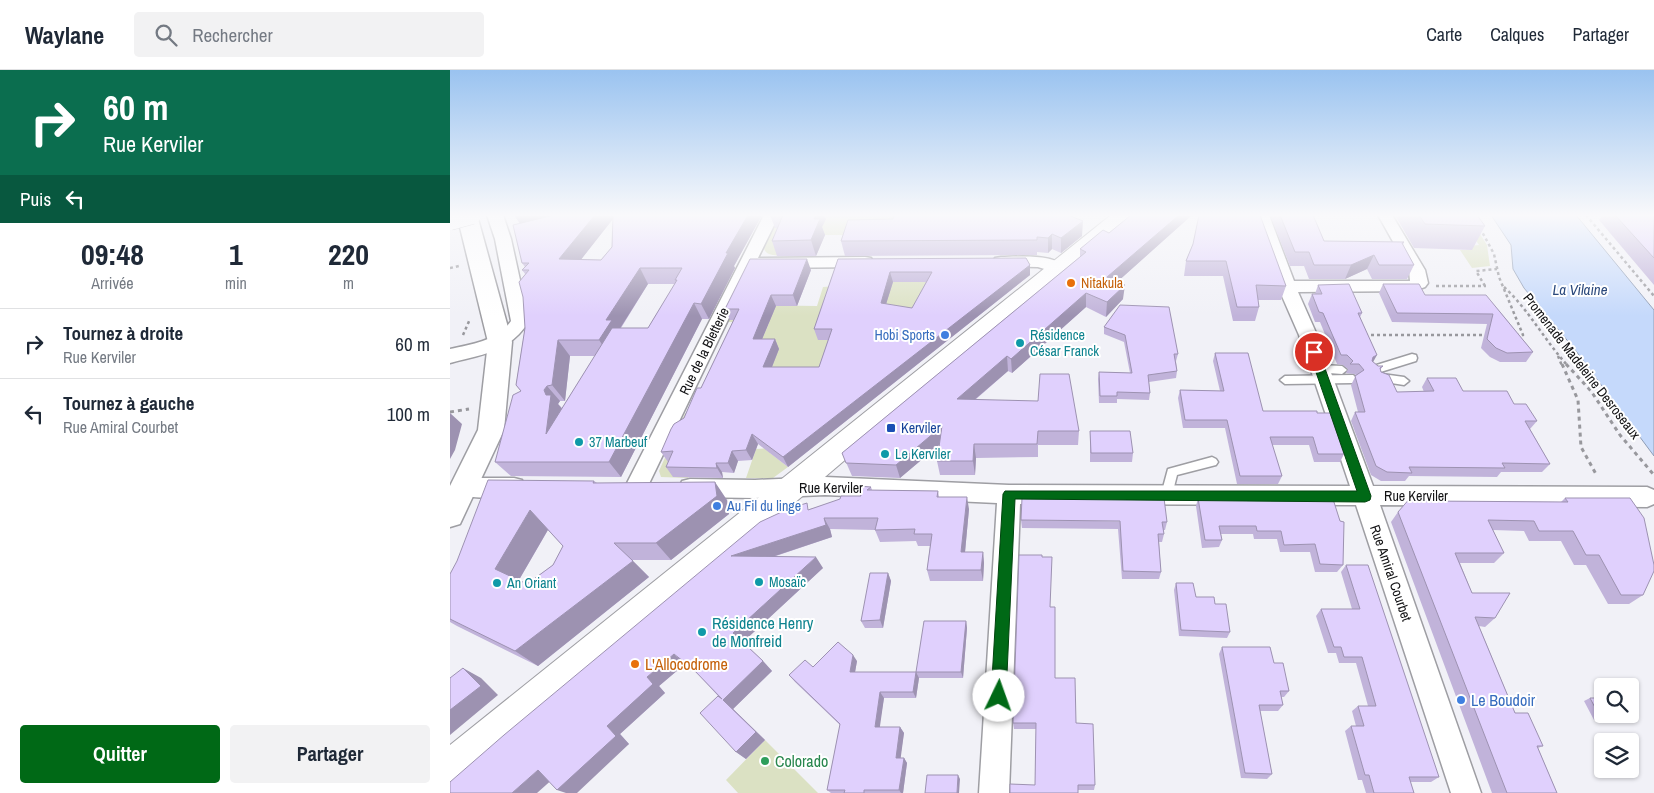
<!DOCTYPE html>
<html lang="fr">
<meta charset="utf-8">
<style>
:root{--surface:#fff;--page:#f2f2f3;--text:#1f2937;--muted:#747a83;--line:#e0e1e3;--accent:#006916}
body{margin:0;font-family:"Archivo Narrow",sans-serif;background:var(--page);color:var(--text);height:100vh;display:flex;flex-direction:column;font-size:19px;white-space:nowrap}
*{box-sizing:border-box;margin:0}
p{font-size:16px;color:var(--muted)}
.icon{flex:none;width:28px;height:28px;fill:none;stroke:currentColor;stroke-width:2;stroke-linecap:round;stroke-linejoin:round}
.map{position:relative;flex:1;overflow:hidden}
.side{display:flex;flex-direction:column;background:var(--surface);width:450px}
.side>*{flex:none}
.top-card{background:#0b6e4f;color:#fff;overflow:hidden}
.buttons{position:absolute;left:1144px;top:608px;display:grid;gap:10px}
.buttons a{display:grid;place-items:center;width:45px;height:45px;border-radius:5px;background:var(--surface);box-shadow:0 1px 4px #0004;font-size:25px}
.pin{position:absolute;display:grid;place-items:center;width:42px;height:42px;color:#fff;margin:-21px;border:2px solid #fff;border-radius:50%;box-shadow:0 1px 5px #0007}
.me{position:absolute;width:55px;margin:-28px;rotate:3deg;stroke-linejoin:round;filter:drop-shadow(0 0 4px #0008)}
.turn{display:flex;align-items:center;gap:18px;height:105px;padding:0 20px;font-size:22px}
.turn .icon{width:65px;height:65px;stroke-width:2.5}
.turn b{display:block;font-size:35px;line-height:42px}
.then{display:flex;align-items:center;height:48px;padding:0 20px;background:#0003;gap:10px;font-size:19px}
.eta{display:flex;justify-content:space-evenly;align-items:center;height:85px;text-align:center}
.eta b{font-size:30px;font-weight:700;line-height:35px}
.action{display:flex;gap:10px;margin-top:auto;padding:10px 20px}
.action a{flex:1;height:58px;border-radius:5px;background:var(--accent);color:#fff;font-size:20px;font-weight:700;line-height:58px;text-align:center}
.action a+a{background:var(--page);color:var(--text)}
ul{padding:0;list-style:none}
li{display:flex;align-items:center;gap:15px;height:70px;padding:0 20px;border-top:1px solid var(--line)}
li div{flex:1}
li b{display:block;font-size:19px}
li em{font-style:normal}
header{display:flex;align-items:center;gap:30px;box-sizing:border-box;height:70px;padding:0 25px;background:var(--surface);border-bottom:1px solid var(--line)}
header strong{font-size:24px}
nav{display:flex;gap:28px;margin-inline-start:auto;font-size:18px}
.search{width:350px;height:45px;background:var(--page);display:flex;align-items:center;gap:12px;box-sizing:border-box;padding:0 18px;border-radius:5px;color:var(--muted);font-size:19px}
main{display:flex;flex:1;min-height:0}
.map>svg:first-child{display:block}
.green{fill:#dbe1c3}
.water{fill:#c5d9fb;stroke:#8f9db5}
.lines{fill:none;stroke-linecap:round;stroke-linejoin:round}
.service-casing{stroke:#9e9ea3;stroke-width:3}
.minor-casing{stroke:#9e9ea3;stroke-width:3}
.tertiary-casing{stroke:#9e9ea3;stroke-width:3}
.primary-casing{stroke:#9e9ea3;stroke-width:2}
.path-far1{stroke:#98989d;stroke-width:2.5;stroke-dasharray:3 3;stroke-linecap:butt}
.path{stroke:#98989d;stroke-width:3;stroke-dasharray:4 4;stroke-linecap:butt}
.service{fill:#fff;fill-rule:evenodd}
.minor{fill:#fff;fill-rule:evenodd}
.tertiary{fill:#fff;fill-rule:evenodd}
.primary{fill:#fff;fill-rule:evenodd}
.minor-bridge-casing{stroke:#9e9ea3;stroke-width:19;stroke-linecap:butt}
.minor-bridge{stroke:#fff;stroke-width:18}
.wall{fill:#c1b3da;fill-rule:evenodd}
.shaded-wall{fill:#9d92b1}
.building{fill:#e0d0fd;stroke:#9d92b1;fill-rule:evenodd}
.route{fill:#006916;stroke:#00440e}
.food-dot{fill:#e8710a;stroke:#fff;stroke-width:2}
.shop-dot{fill:#3f7fe0;stroke:#fff;stroke-width:2}
.culture-dot{fill:#0f9aa8;stroke:#fff;stroke-width:2}
.transit-dot{fill:#1a4fb4;stroke:#fff;stroke-width:2}
.leisure-dot{fill:#2e9e5b;stroke:#fff;stroke-width:2}
.labels{text-anchor:middle;dominant-baseline:central;stroke-width:4;stroke-linejoin:round;paint-order:stroke}
.food-label{font-size:14px;fill:#c56008;stroke:#fff;text-anchor:start}
.shop-label{font-size:14px;fill:#366cbe;stroke:#fff;text-anchor:end}
.culture-label{font-size:14px;fill:#0d838f;stroke:#fff;text-anchor:start}
.street-label{font-size:14px;fill:#111113;stroke:#fff}
.transit-label{font-size:14px;fill:#164399;stroke:#fff;text-anchor:start}
.water-label{font-size:15px;font-style:italic;fill:#2b497c;stroke:#fff}
.near-culture-label{font-size:16px;fill:#0d838f;stroke:#fff;text-anchor:start}
.near-food-label{font-size:16px;fill:#c56008;stroke:#fff;text-anchor:start}
.near-shop-label{font-size:16px;fill:#366cbe;stroke:#fff;text-anchor:start}
.near-leisure-label{font-size:16px;fill:#27864d;stroke:#fff;text-anchor:start}
</style>
<header>
<strong>Waylane</strong>
<div class="search"><svg class="icon" aria-label="search" viewBox="0 0 24 24"><circle cx="10" cy="10" r="6"/><path d="M15 15l6 6"/></svg>Rechercher</div>
<nav><a>Carte</a><a>Calques</a><a>Partager</a></nav>
</header>
<main>
<section class="side">
<div class="top-card">
<div class="turn"><svg class="icon" aria-label="right" viewBox="0 0 24 24"><path d="M7 20v-9h11M14 6l5 5-5 5"/></svg><div><b>60 m</b>Rue Kerviler</div></div>
<div class="then">Puis<svg class="icon" aria-label="left" viewBox="0 0 24 24"><path d="M17 20v-9H6M10 6l-5 5 5 5"/></svg></div>
</div>
<div class="eta">
<div><b>09:48</b><p>Arrivée</p></div>
<div><b>1</b><p>min</p></div>
<div><b>220</b><p>m</p></div>
</div>
<ul>
<li><svg class="icon" aria-label="right" viewBox="0 0 24 24"><path d="M7 20v-9h11M14 6l5 5-5 5"/></svg><div><b>Tournez à droite</b><p>Rue Kerviler</p></div><em>60 m</em></li>
<li><svg class="icon" aria-label="left" viewBox="0 0 24 24"><path d="M17 20v-9H6M10 6l-5 5 5 5"/></svg><div><b>Tournez à gauche</b><p>Rue Amiral Courbet</p></div><em>100 m</em></li>
</ul>
<div class="action"><a>Quitter</a><a>Partager</a></div>
</section>
<div class="map">
<svg width="1204" height="723" viewBox="0 0 1204 723">
<rect width="100%" height="100%" fill="#f1f1f7"/>
<path class="green" d="M353 145H524L408 165H362L332 186C325 185 317 186 314 179L326 152Z
M1018 145 1037 175 1040 196 1022 198 1010 180H1022L1019 176 1029 175 1020 162Z
M434 212H488L320 383 338 397 323 408H296L306 379 319 378 327 352 241 401 238 408 211 407 209 401 235 343H247L312 269 319 253 278 252 279 250H305L302 235 367 236 373 217Z
M315 670 368 723H288L276 710Z"/>
<path class="water" d="M1041 145H1126L1204 240V386L1126 281 1074 218 1063 199 1061 175Z"/>
<g class="lines">
<g class="service-casing">
<path id="service" d="M962 284 966 285 967 288 966 291 924 304 919 300 920 297Z
M870 295 892 296 897 300 892 304 866 302 865 299 866 296Z
M932 304 954 307 959 311 954 315 928 311 927 308Z
M903 305 908 309 903 313 835 314 830 310 835 306Z
M762 387 766 389 768 392 766 395 727 405 721 429 717 430 713 429 711 425 718 399Z"/>
</g>
<g class="minor-casing">
<path id="minor" d="M37 145H53L61 169 79 251C60 282 33 284 0 293V279C22 274 47 271 61 251L45 169Z
M314 145H329L308 188 415 187 421 188 423 192 421 196 415 197 303 198 194 424 186 426 178 424 175 417Z
M803 145H819L844 211H960L959 200 928 145H942L975 200 978 213 975 217 964 221 848 222 867 265 923 416 1197 417 1204 420V434L1197 437 930 435 1031 723H1001L906 435 570 434 559 723H529L547 433 375 425 305 428 240 427 232 425 229 418 232 411 240 409 305 410 375 407 559 415 900 416 849 265 828 217Z
M551 187C567 187 605 183 615 198L613 202 607 203 588 197 545 196 543 192 545 188Z
M15 408H64L72 410 75 417 72 424C57 429 22 429 7 424L4 417 7 410Z"/>
</g>
<g class="tertiary-casing">
<path id="tertiary" d="M7 145H27L62 272 54 360 10 454 0 457V416L28 360 38 272Z"/>
</g>
<g class="primary-casing">
<path id="primary" d="M661 145H683L14 714 0 720V675Z"/>
</g>
<path class="path-far1" d="M1136 145 1204 226
M1030 158 1044 184 1049 207 1073 265H1065
M0 198 9 196
M986 216H1036
M1035 216 1026 201 1047 199
M1054 217C1079 240 1095 271 1118 296
M13 265 20 249
M915 265H1037
M1108 286 1112 296"/>
<path class="path" d="M1112 294 1128 330 1131 377 1147 406
M1116 294 1141 321 1170 365 1204 405
M0 342 19 339"/>
<use href="#service" class="service"/>
<use href="#minor" class="minor"/>
<use href="#tertiary" class="tertiary"/>
<use href="#primary" class="primary"/>
<g class="minor-bridge-casing">
<path id="minor-bridge" d="M0 151 22 145"/>
</g>
<use href="#minor-bridge" class="minor-bridge"/>
</g>
<path class="wall" d="M64 145H312L284 196 285 198 259 249H252L171 407 61 406 45 392 71 321 66 315 75 258 76 205 72 200 75 197 72 193 70 153ZM163 149 162 177 151 190 131 189ZM198 214H225L198 258H171ZM120 286H145L112 338 108 334 110 331H115Z
M320 145H374L376 149 372 157 375 165 366 186H327L322 171 327 158H325Z
M681 145H742L667 212 673 229 656 247 636 237 562 303 558 301 525 330 629 361 628 375H588V387L526 388 525 405H490L487 391 489 375 450 408 402 406 392 383 630 187V179L659 163Z
M820 145H863L874 171 954 172 953 175 964 195 957 209H922L917 199 895 209H859L854 196H840Z
M945 145H1027L1035 156 1022 180 964 178Z
M1153 145H1204V215L1149 150Z
M398 150 632 166 611 183 602 179 598 183 587 182V185L395 186 391 171Z
M743 174 836 216 831 230H808L809 237 805 251H783L773 206H734L736 191Z
M388 189 580 195V205L338 397 308 374 302 390 288 391 284 403 272 402 273 408 223 407 216 397 218 392 211 382 234 348 251 318 284 250H280L275 239 361 200 347 236H326L312 269H325L329 279 322 297H369L378 270H368L364 259ZM443 212H476L462 238 436 234Z
M933 214 975 225H1036L1083 282 1076 292H1050L1040 287 1031 278 1037 254 942 252 929 223Z
M868 215 912 243 910 247 923 292 928 296H933L930 300 931 302 947 322H974L972 317 977 308 1013 321 1064 334 1087 351 1080 359 1100 394 1092 402H1051L1047 407 959 406 955 411H931L921 405 901 351 905 342H908L901 315 906 305 904 304 896 303 898 299 893 295 887 294 870 252H865L858 234 862 224H865Z
M654 257 728 284 726 291 727 301 726 308 699 312 700 323 699 330 667 329V333H649L648 309 649 302 680 303 674 272 654 264Z
M765 283 813 341 867 343 894 384 890 392H864L859 375H822L832 406 828 414H787L775 358H733L728 328 730 320 770 321 763 291Z
M640 361 683 383 682 392H640Z
M144 411 147 413 277 430 279 444 221 490H182L199 507 88 596 7 556 0 552V504ZM98 460 113 476 103 495 77 514 69 510Z
M407 416 421 417 422 420 488 421 489 427 519 439 515 482H533L534 493 533 511H480L477 500 480 476H468L466 471 430 472 425 460 380 459 382 467 323 487 373 498 293 572 313 591 322 601 283 639 315 670 296 689 286 682 268 626 248 604 235 594 209 616 215 623 170 664 179 674 107 720 360 439 411 426Z
M748 428 883 429 893 495 887 502H865L860 482H830L827 469H804L803 464H771L772 470 769 477 752 478 746 436Z
M1115 428 1193 525 1179 534H1158L1136 495H1124L1111 471H1079L1074 461 1043 460 1054 483 1044 493H1010L1022 523 1045 548 1035 557 1029 556 1065 643 1093 676 1088 678 1107 723H1042L941 452 948 442 976 431 1111 432Z
M571 450 717 452 715 460H713L714 464 712 472H709L711 502 709 509H672L668 459 572 458Z
M592 487 600 537 605 608 626 653 645 715 644 720H628L585 715 586 659H564L563 653Z
M896 495 989 707 981 712H960L964 723H916L912 710H908L895 661 901 656H906L902 641 908 636H918L906 593H889L886 583H878L866 546 871 539H902L891 502Z
M438 503 441 511 433 558H415L411 551Z
M726 513 746 527 765 534 780 562 777 568 729 566 724 520Z
M516 551 517 558 513 608H469L466 602Z
M772 577 824 593 839 621 834 627H831L833 635 828 641H810L822 704 817 709 791 708 769 584Z
M407 591 405 602H466L469 608 466 628H434L429 657H450L454 663 450 688H454L457 693 453 723H381L377 720 390 655 345 612 339 605 363 597Z
M1140 628 1186 647 1180 650H1144L1134 631Z"/>
<path class="shaded-wall" d="M64 145H123L73 158Z
M145 145H166L119 205 109 189Z
M298 145H312L284 196 285 198 259 249 251 234 276 183Z
M366 145H374L376 149 372 157 375 165 366 186 361 170 364 149Z
M729 145H742L656 222 657 207Z
M633 151 632 166 611 183V168Z
M602 164V179L598 183V168Z
M924 185 917 199 895 209 901 195Z
M357 189 361 200 347 236 343 225Z
M580 195V205L338 397 333 387Z
M190 198 198 214 169 260 160 286 149 270 156 250Z
M440 202 443 212 433 244 431 233Z
M675 215 673 229 656 247 657 232Z
M636 223V237L562 303 561 289Z
M321 225 326 236 308 279 303 269Z
M244 233 252 249 171 407 159 392Z
M325 269 329 279 318 307 313 297Z
M108 270 120 286 115 331 102 315Z
M927 285 922 294 918 296 923 287Z
M557 286 558 301 509 343 507 329Z
M97 316 110 331 108 334 114 341 96 364V325L94 320Z
M0 343 12 354 5 380 0 389Z
M492 356 495 370 450 408 446 395Z
M302 364 308 374 302 390 296 380Z
M524 374 526 388 525 405 523 391Z
M282 381 288 391 284 403 278 393Z
M266 393 272 402 273 408 267 398Z
M265 412 277 430 279 444 221 490 206 473Z
M517 427 519 439 514 493 511 482Z
M80 440 99 458 66 515 45 499Z
M374 448 380 459 382 467 289 498 281 486Z
M533 482 534 493 533 511 531 500Z
M366 487 373 498 292 573 283 563Z
M183 491 199 507 88 596 65 581Z
M438 503 441 511 433 558 430 550Z
M516 551 517 558 513 608 511 602Z
M224 584 235 594 209 616 215 623 170 664 179 674 127 723H116L107 720 157 656 197 607Z
M403 585 407 591 404 608 400 602Z
M313 591 322 601 283 639 315 670 296 689 286 682 268 626Z
M13 598 31 608 48 625 0 665V640Z
M466 602 469 608 466 628 463 622Z
M430 622 434 628 429 663 425 657Z
M450 657 454 663 450 693 446 688Z
M454 688 457 693 453 723H451L449 720Z
M88 700 105 707 87 723H62Z
M508 705 510 709 509 723H507Z"/>
<path class="building" d="M104 145H145L109 189 151 190 162 177 163 145H298L276 183H278L251 234 244 233 159 392H45L63 325 71 321 66 315 75 258 73 227 69 212 79 200H72L79 193H72L63 155ZM190 198H232L225 210H227L198 258H162L96 364 101 325H96L94 320 97 316 102 315 108 270H149L162 250H156Z
M333 145H366L364 149H370L361 170 322 171Z
M444 145H618L633 151 611 168 602 164 598 168 587 167V170L391 171 398 150 443 149Z
M681 145H729L657 207 675 215 657 232 636 223 561 289 557 286 507 329 588 331 590 304H619L629 361H588L587 374H524L523 391H487L492 356 446 395 396 393 392 383 636 182 630 179 653 160 659 163Z
M749 145H810L836 216 806 215 809 237H787L776 191H736L743 174Z
M830 145H863L874 171 954 172 952 173 964 195H929L924 185 901 195H864L859 182H845Z
M969 145H1027L1035 156 975 154Z
M1165 145H1204V188Z
M576 188 580 195 333 387 302 364 296 380 282 381 278 393H266L267 398 216 397 223 381 211 382 221 359 224 354 234 348 247 318H251L289 239H275L300 189H357L343 225H321L303 269H325L313 297H369L382 259H364L388 189ZM440 202H482L462 238 431 233Z
M899 214 912 243H908L927 285 923 287 922 291 928 296H933L930 298 931 302 939 305 947 322 984 321 977 308H1006L1013 321H1057L1064 334H1076L1087 351H1075L1100 394 1052 393 1055 398 959 397 962 403 937 402 926 396 905 342H915L905 306 914 300 909 294H900L903 291 897 285H891L873 243 869 242 862 224H872L868 215Z
M933 214H969L975 225H1036L1083 282 1057 283 1046 278 1037 269 1043 244 947 243Z
M670 235 719 237 728 284H724L727 301 698 305 700 323 667 322V326H650L649 302 682 303 675 265 654 257Z
M765 283H798L813 341H867V343H880L894 384H868L863 367H820L832 406H790L777 350H735L730 320 774 321Z
M640 361H680L683 383H641Z
M38 410 144 411 143 413 265 412 267 426 206 473H164L183 491 65 581 0 549V504L7 491ZM80 440 113 476 103 495 77 514 45 499Z
M407 416 421 417 417 420 488 421 487 427H517L511 482H533L531 500H477L482 464H464L465 459 425 460 428 448H374L376 455 281 486 366 487 283 563 313 591 273 630 306 662 286 682 250 643 268 626 272 629 243 599 224 584 197 607 203 614 157 656 166 666 107 720 88 700 62 723H0V712L54 665 310 452 338 439 357 433 358 440 390 429 391 426H411Z
M961 427H974L976 431 1118 432 1115 428H1180L1194 448 1204 495V501L1193 525H1171L1149 485H1136L1123 461H1089L1084 451 1038 450 1054 483H1005L1022 523H1060L1045 548 1025 547 1065 643H1078L1093 676H1087L1107 723H1057L948 442Z
M572 428H714L717 452H712L714 464H708L711 502 673 501 670 451 571 450Z
M748 428 883 429 890 451 894 452 893 495 870 494 865 474 834 475 831 461H807L806 456H769L772 470H755Z
M569 485H592V487H602L600 537H605V608H625L626 653 643 654 645 715H628V723H560V714L585 715 586 653H563Z
M896 495H918L989 707H959L964 723H924L919 705H915L901 656H914L908 636H926L912 587H894L891 577H884L871 539H910Z
M420 503H438L430 550 411 551Z
M726 513H743L746 527H764L765 534H776L780 562 731 560Z
M474 551H516L511 602H466Z
M388 572 403 585 400 602H466L463 622H430L425 657H450L446 688H454L449 720H414V723H394L395 720H377L390 654 339 605 355 590 363 597Z
M772 577H820L824 593H833L839 621H830L833 635H809L822 704 795 703Z
M13 598 31 616 0 640V608Z
M1140 628H1152V644H1180V635L1186 647H1150Z
M477 705H508L507 723H475Z"/>
<linearGradient id="sky" x2="0" y2="1"><stop stop-color="#9ac3f0"/><stop offset="0.59" stop-color="#f9f9fb"/><stop offset="1" stop-color="#f9f9fb" stop-opacity="0"/></linearGradient>
<rect width="1204" height="246" fill="url(#sky)"/>
<path class="route" d="M864 279 869 282 921 426 920 430 915 432 565 429 556 626 554 631 549 634 543 631 541 626 553 424 555 421H907L859 282Z"/>
<g class="food-dot">
<circle cx="621" cy="213" r="5"/>
<circle cx="185" cy="594" r="5"/>
</g>
<g class="shop-dot">
<circle cx="495" cy="265" r="5"/>
<circle cx="267" cy="436" r="5"/>
<circle cx="1011" cy="630" r="5"/>
</g>
<g class="culture-dot">
<circle cx="570" cy="273" r="5"/>
<circle cx="129" cy="372" r="5"/>
<circle cx="435" cy="384" r="5"/>
<circle cx="309" cy="512" r="5"/>
<circle cx="47" cy="513" r="5"/>
<circle cx="252" cy="562" r="5"/>
</g>
<rect class="transit-dot" x="436" y="353" width="10" height="10" rx="2.5"/>
<circle class="leisure-dot" cx="315" cy="691" r="5"/>
<g class="labels">
<g class="food-label">
<text x="631" y="213">Nitakula</text>
</g>
<g class="shop-label">
<text x="485" y="265">Hobi Sports</text>
<text x="277" y="436" text-anchor="start">Au Fil du linge</text>
</g>
<g class="culture-label">
<text x="580" y="265">Résidence<tspan x="580" dy="16">César Franck</tspan></text>
<text x="139" y="372">37 Marbeuf</text>
<text x="445" y="384">Le Kerviler</text>
<text x="319" y="512">Mosaïc</text>
<text x="57" y="513">An Oriant</text>
</g>
<g class="street-label">
<text transform="translate(254 281) rotate(-64)">Rue de la Bletterie</text>
<text transform="translate(1132 296) rotate(52)">Promenade Madeleine Desroseaux</text>
<text x="381" y="418">Rue Kerviler</text>
<text x="966" y="426">Rue Kerviler</text>
<text transform="translate(941 503) rotate(71)">Rue Amiral Courbet</text>
</g>
<g class="transit-label">
<text x="451" y="358">Kerviler</text>
</g>
<g class="water-label">
<text x="1130" y="219">La Vilaine</text>
</g>
<g class="near-culture-label">
<text x="262" y="553">Résidence Henry<tspan x="262" dy="18">de Monfreid</tspan></text>
</g>
<g class="near-food-label">
<text x="195" y="594">L'Allocodrome</text>
</g>
<g class="near-shop-label">
<text x="1021" y="630">Le Boudoir</text>
</g>
<g class="near-leisure-label">
<text x="325" y="691">Colorado</text>
</g>
</g>
</svg>
<div class="buttons">
<a><svg class="icon" aria-label="search" viewBox="0 0 24 24"><circle cx="10" cy="10" r="6"/><path d="M15 15l6 6"/></svg></a>
<a><svg class="icon" aria-label="layers" viewBox="0 0 24 24"><path d="M12 4l9 5-9 5-9-5zM3 14l9 5 9-5"/></svg></a>
</div>
<div class="pin" style="left:864px;top:282px;background:#d93025"><svg class="icon" aria-label="arrive" viewBox="0 0 24 24"><path d="M6 21V4h12l-3 4 3 4H6"/></svg></div>
<svg class="me" style="left:549px;top:626px" viewBox="-20 -20 40 40"><circle r="19" fill="#fff"/><path d="M0-13L10 11 0 6-10 11z" fill="#006916"/></svg>
</div>
</main>
